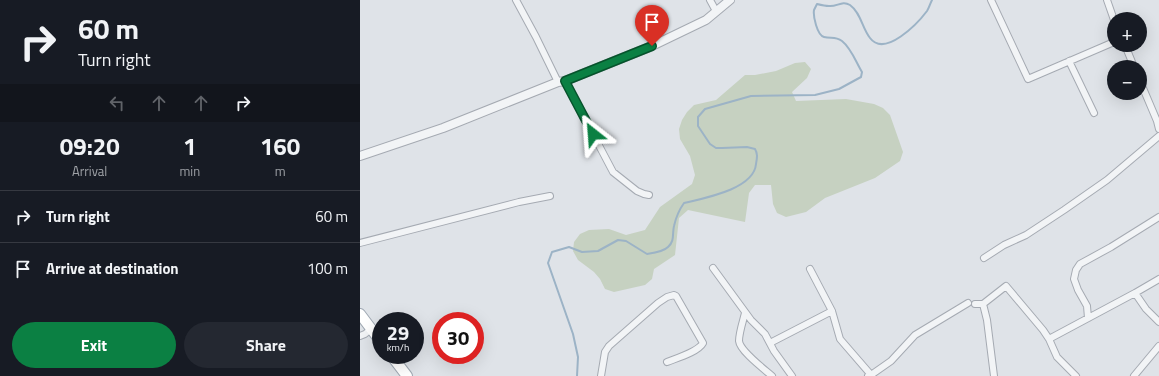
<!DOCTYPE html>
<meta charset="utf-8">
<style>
:root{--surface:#171b24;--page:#242831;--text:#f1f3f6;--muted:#9ea1a6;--line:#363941;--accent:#0b8043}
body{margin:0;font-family:"Titillium Web",sans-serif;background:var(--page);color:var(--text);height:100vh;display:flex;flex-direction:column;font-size:15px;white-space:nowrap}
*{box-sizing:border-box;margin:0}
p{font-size:13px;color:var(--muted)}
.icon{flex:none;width:22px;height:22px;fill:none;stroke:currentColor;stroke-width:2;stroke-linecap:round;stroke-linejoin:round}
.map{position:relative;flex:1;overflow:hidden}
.panel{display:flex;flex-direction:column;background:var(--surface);width:360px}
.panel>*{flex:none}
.banner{background:#171b24;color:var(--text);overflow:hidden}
.controls{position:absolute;left:747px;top:12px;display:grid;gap:8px}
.controls a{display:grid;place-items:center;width:40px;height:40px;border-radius:50%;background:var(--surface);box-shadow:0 4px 16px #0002;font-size:20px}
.speed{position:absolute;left:12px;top:312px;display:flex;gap:8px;font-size:20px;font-weight:700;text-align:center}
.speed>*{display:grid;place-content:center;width:52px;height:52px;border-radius:50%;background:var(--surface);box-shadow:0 4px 16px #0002;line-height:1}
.speed small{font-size:10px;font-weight:400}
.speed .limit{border:6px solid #d22;background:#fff;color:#111}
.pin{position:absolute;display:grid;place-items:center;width:34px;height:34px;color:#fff;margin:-41px -17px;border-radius:50% 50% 50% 0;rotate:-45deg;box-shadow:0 0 4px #0007}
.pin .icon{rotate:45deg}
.me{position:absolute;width:44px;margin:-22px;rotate:332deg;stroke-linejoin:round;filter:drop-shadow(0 0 3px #0008)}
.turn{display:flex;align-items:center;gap:14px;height:84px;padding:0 12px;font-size:18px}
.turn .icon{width:52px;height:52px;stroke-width:2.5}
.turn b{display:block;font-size:28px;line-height:34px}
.lanes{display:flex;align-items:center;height:38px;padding:0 12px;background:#0003;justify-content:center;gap:20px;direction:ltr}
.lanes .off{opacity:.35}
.eta{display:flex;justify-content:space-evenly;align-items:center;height:68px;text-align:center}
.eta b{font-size:24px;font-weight:700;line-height:28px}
.primary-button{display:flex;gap:8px;margin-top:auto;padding:8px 12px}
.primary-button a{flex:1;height:46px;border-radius:24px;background:var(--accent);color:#fff;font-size:16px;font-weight:700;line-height:46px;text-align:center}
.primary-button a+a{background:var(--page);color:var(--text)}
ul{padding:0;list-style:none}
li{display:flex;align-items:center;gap:12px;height:52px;padding:0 12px;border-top:1px solid var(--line)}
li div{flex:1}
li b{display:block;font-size:15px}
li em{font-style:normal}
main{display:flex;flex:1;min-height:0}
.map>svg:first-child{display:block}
.green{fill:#c6d1c1}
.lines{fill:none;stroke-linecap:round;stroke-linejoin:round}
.stream{stroke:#9cb3c6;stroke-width:2}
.minor-casing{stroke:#a5aab2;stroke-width:8}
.tertiary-casing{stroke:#a5aab2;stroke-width:10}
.primary-casing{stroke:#9fa8b3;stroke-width:12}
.minor{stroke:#f2f4f6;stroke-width:6}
.tertiary{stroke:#f2f4f6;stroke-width:8}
.primary{stroke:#fff;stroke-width:10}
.route-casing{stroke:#07532c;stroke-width:10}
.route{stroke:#0b8043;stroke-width:7}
</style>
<main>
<section class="panel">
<div class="banner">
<div class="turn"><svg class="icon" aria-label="right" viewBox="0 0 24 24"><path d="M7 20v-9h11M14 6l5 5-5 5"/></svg><div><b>60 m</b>Turn right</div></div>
<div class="lanes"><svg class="icon off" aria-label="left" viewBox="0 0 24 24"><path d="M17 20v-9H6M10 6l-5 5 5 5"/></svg><svg class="icon off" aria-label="ahead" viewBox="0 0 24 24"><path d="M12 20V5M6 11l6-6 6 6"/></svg><svg class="icon off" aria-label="ahead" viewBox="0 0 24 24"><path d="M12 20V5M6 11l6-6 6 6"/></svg><svg class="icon" aria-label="right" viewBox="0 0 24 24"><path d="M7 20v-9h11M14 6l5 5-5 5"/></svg></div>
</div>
<div class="eta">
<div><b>09:20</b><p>Arrival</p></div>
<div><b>1</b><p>min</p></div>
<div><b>160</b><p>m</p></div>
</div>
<ul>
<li><svg class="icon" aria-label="right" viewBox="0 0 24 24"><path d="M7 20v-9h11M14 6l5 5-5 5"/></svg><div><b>Turn right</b></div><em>60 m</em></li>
<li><svg class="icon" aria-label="arrive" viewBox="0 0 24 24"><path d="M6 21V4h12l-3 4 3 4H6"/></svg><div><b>Arrive at destination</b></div><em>100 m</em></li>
</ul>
<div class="primary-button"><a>Exit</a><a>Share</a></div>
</section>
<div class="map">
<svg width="799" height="376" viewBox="0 0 799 376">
<rect width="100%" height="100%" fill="#dfe3e8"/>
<path class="green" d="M445 62 451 69 447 78 432 92 436 101 486 99 514 104 523 108 530 115 543 152 540 161 515 178 465 198 446 212 426 217 417 213 413 204 411 185H395L389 193 385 222 328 210 319 218 315 255 294 269 292 279 285 285 254 292 245 289 240 279 234 272 218 260 213 251 214 242 220 234 229 230 249 229 266 235 285 230 300 207 332 184 335 175 330 156 320 139 319 129 322 120 327 112 334 105 356 100 385 75H395L416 71 435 63Z"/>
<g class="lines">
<path class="stream" d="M217 376 218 357 213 334 188 263 192 252 209 247 222 252 238 251 258 240 266 241 287 254C294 253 303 252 308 247 315 241 312 234 314 226 316 217 319 210 324 203 345 198 394 189 396 164 397 158 398 154 395 149L387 147 362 148H356L350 144 338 126V117L345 109 391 96 455 95 479 89 501 77 502 72C496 62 491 48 482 41 475 36 471 39 464 37 457 35 453 16 454 10 455 8 456 6 457 4 461 5 465 6 469 6 477 7 482 0 490 5 501 13 502 28 510 38 525 58 558 23 567 11 569 8 570 4 572 0"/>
<g class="minor-casing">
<path id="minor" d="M156 0 176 37 198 82
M350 0 356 11
M631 0 668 79 754 42
M747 0 754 20
M765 45 774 67
M709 61 734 113
M205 81 253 172 277 191 284 194 289 195
M780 81 797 121 799 129
M0 243 159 202 190 196
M624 258 644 245 666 235 704 210 747 180 799 136
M353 268 391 320 405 334 414 351 432 376
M450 269 472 311 480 339 512 376
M775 293 786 309 799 322
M615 304H623L646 286 683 330 689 339 697 357 716 376
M623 304 627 320 634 376
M385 313C383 321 379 333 379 341 380 351 404 369 412 376
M728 318 727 306 718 290 714 279 716 270 720 264 751 247 799 217
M0 336 5 334 11 329
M689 339 775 293 799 279
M410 343 472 311
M241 376 245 352 249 346 298 303 307 297 314 295 316 296 343 343C338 352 317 358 307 362
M508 376 511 375 531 361 555 335 608 303
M774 376 799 346"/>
</g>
<g class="tertiary-casing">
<path id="tertiary" d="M0 156 83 128 198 82 205 81 292 46 346 20 370 0"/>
</g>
<g class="primary-casing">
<path id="primary" d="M0 314 21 342
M31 355 47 376"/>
</g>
<use href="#minor" class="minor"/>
<use href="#tertiary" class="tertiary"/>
<use href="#primary" class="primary"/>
</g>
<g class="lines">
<g class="route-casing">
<path id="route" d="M233 134 205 81 292 46"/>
</g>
<use href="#route" class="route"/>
</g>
</svg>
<div class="controls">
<a>+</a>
<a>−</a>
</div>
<div class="speed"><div>29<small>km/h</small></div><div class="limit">30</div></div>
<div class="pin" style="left:292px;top:46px;background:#d93025"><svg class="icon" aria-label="arrive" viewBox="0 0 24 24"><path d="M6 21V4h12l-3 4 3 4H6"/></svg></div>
<svg class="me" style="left:233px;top:134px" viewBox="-20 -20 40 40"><path d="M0-17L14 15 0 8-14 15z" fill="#0b8043" stroke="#fff" stroke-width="4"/></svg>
</div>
</main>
